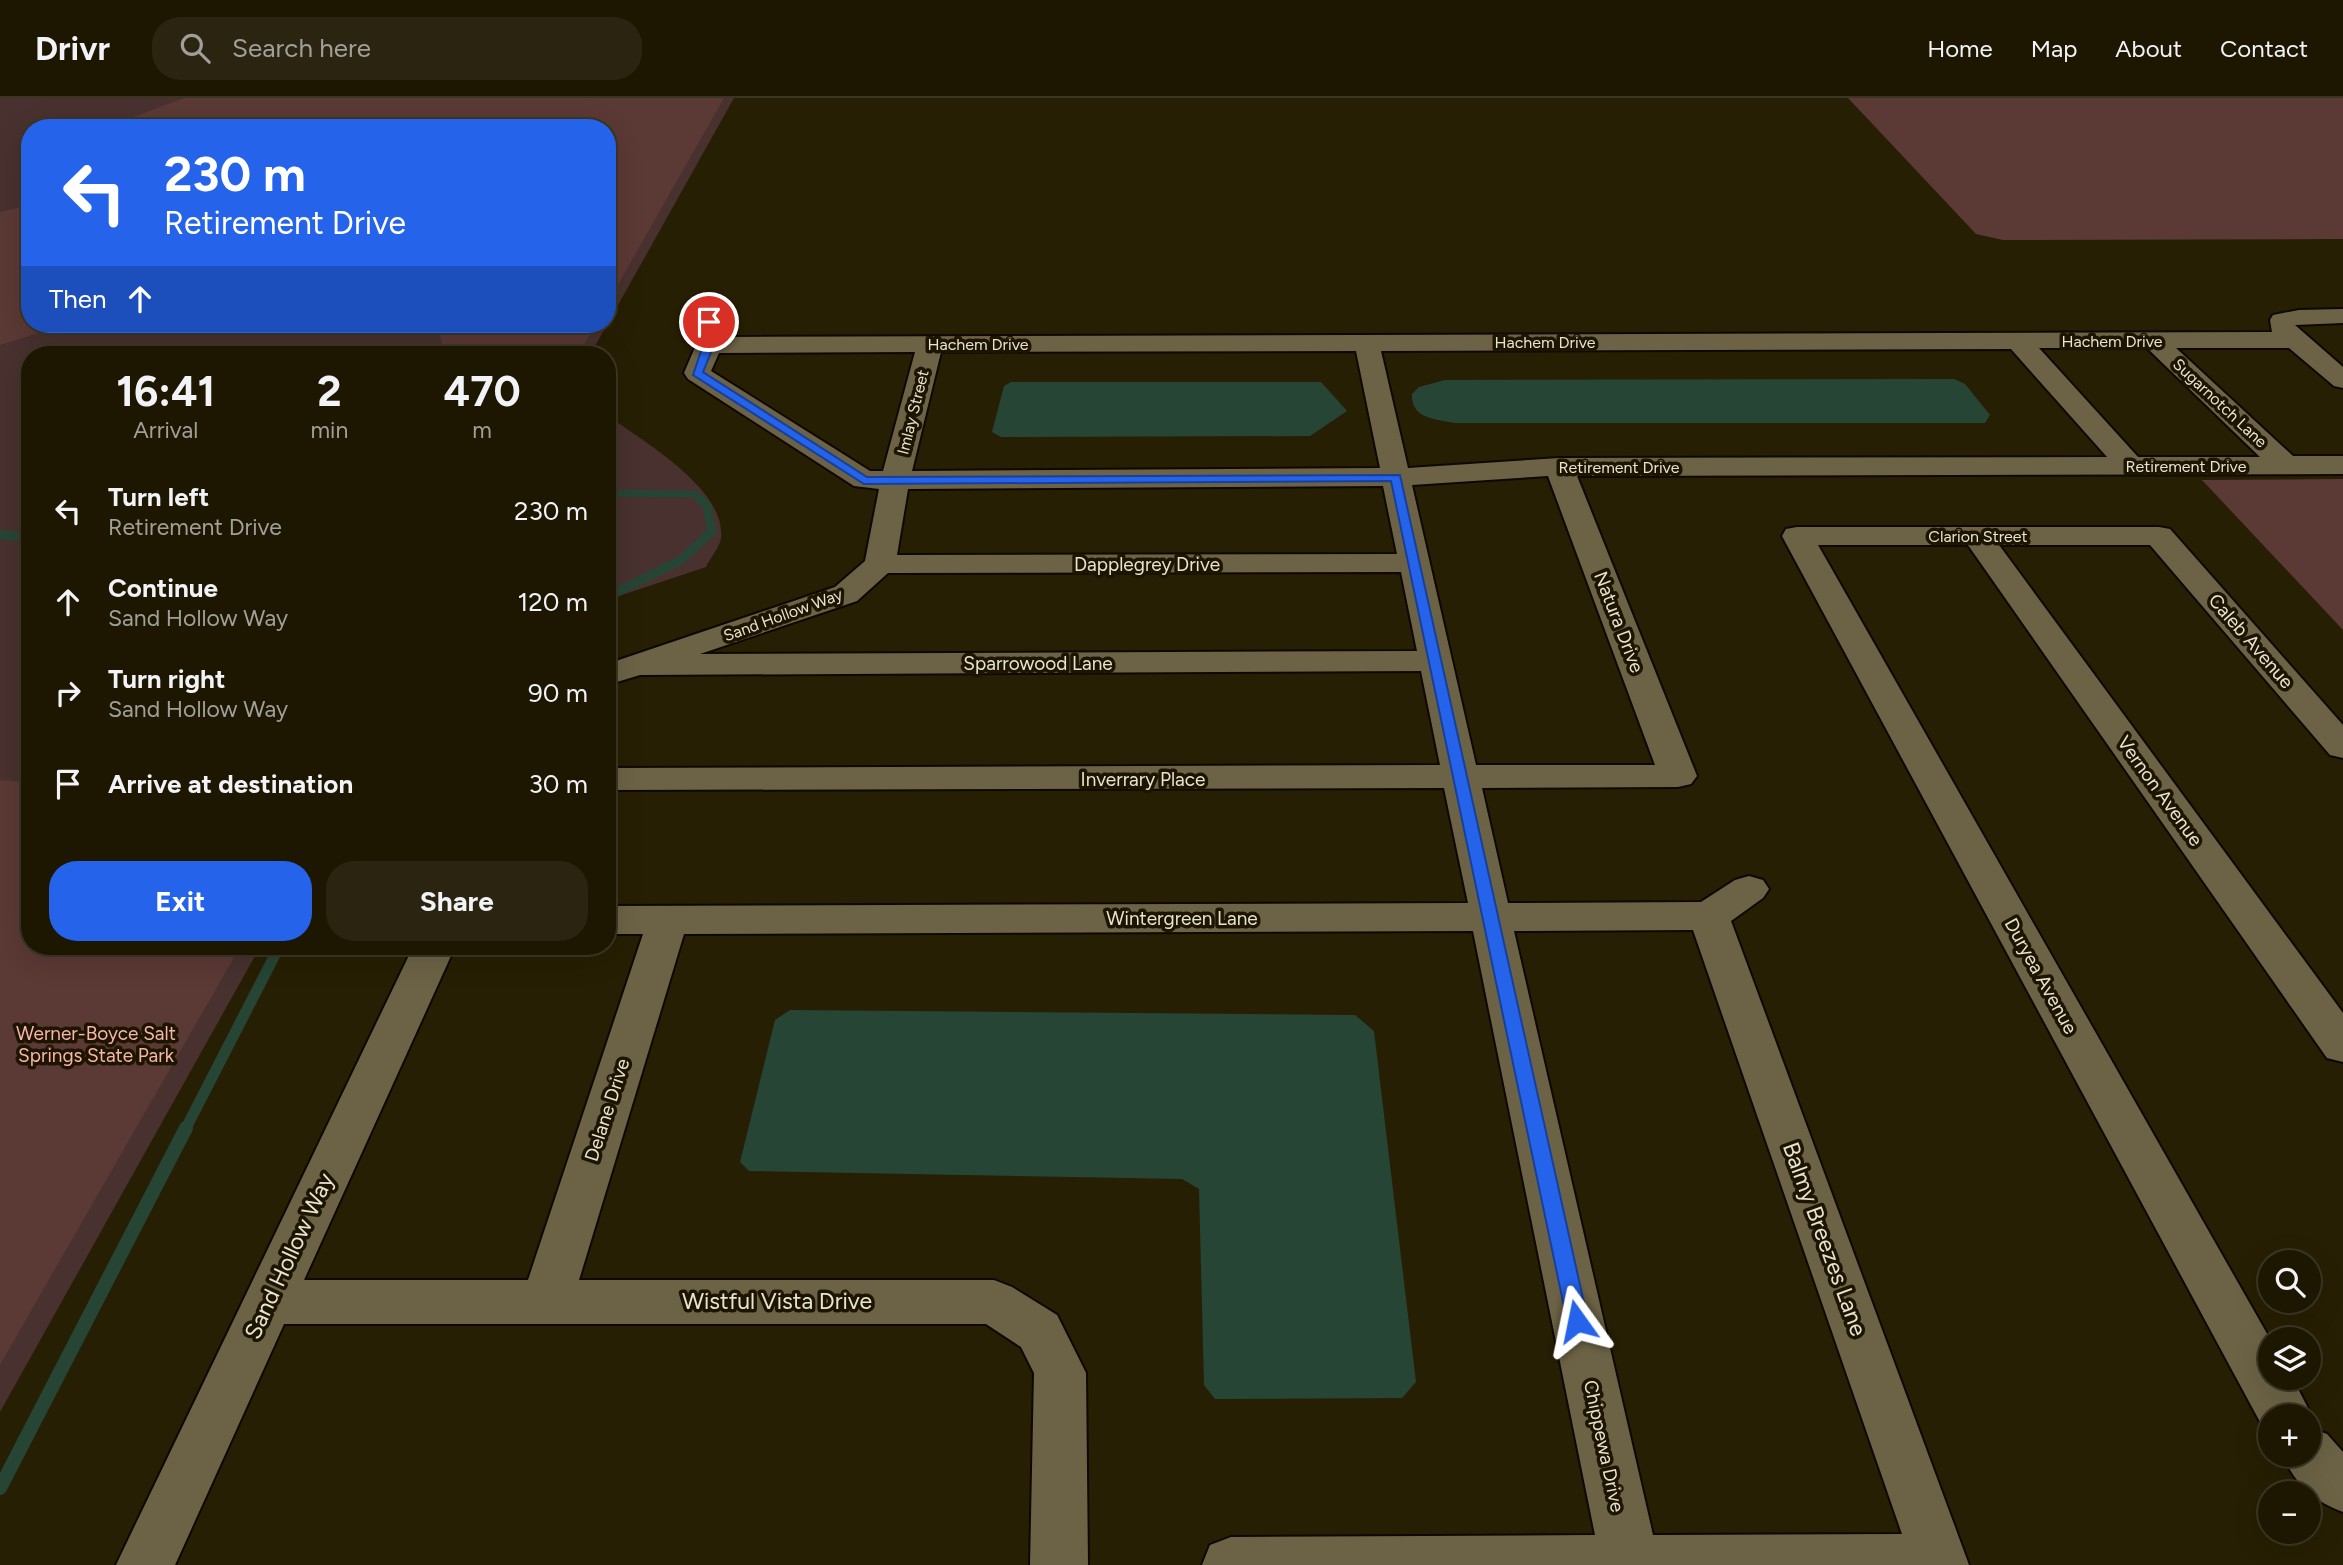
<!DOCTYPE html>
<meta charset="utf-8">
<style>
:root{--surface:#1d1702;--page:#2a2411;--text:#f1f3f6;--muted:#a09f99;--line:#3b3624;--accent:#2563eb}
body{margin:0;font-family:Figtree,sans-serif;background:var(--page);color:var(--text);height:100vh;display:flex;flex-direction:column;font-size:26px;white-space:nowrap}
*{box-sizing:border-box;margin:0}
p{font-size:23px;color:var(--muted)}
.icon{flex:none;width:38px;height:38px;fill:none;stroke:currentColor;stroke-width:2;stroke-linecap:round;stroke-linejoin:round}
.map{position:relative;flex:1;overflow:hidden}
.drawer{position:absolute;left:21px;top:248px;width:595px;height:609px;display:flex;flex-direction:column;background:var(--surface);border-radius:28px;box-shadow:0 7px 28px #0002,0 0 0 2px var(--line)}
.drawer>*{flex:none}
.guide{position:absolute;left:21px;top:21px;width:595px;height:214px;border-radius:28px;box-shadow:0 7px 28px #0002,0 0 0 2px var(--line);background:#2563eb;color:#fff;overflow:hidden}
.tools{position:absolute;left:2258px;top:1152px;display:grid;gap:14px}
.tools a{display:grid;place-items:center;width:63px;height:63px;border-radius:50%;background:var(--surface);box-shadow:0 7px 28px #0002,0 0 0 2px var(--line);font-size:35px}
.pin{position:absolute;display:grid;place-items:center;width:60px;height:60px;color:#fff;margin:-30px;border:4px solid #fff;border-radius:50%;box-shadow:0 2px 7px #0007}
.me{position:absolute;width:77px;margin:-38px;rotate:348deg;stroke-linejoin:round;filter:drop-shadow(0 0 5px #0008)}
.turn{display:flex;align-items:center;gap:24px;height:147px;padding:0 28px;font-size:32px}
.turn .icon{width:91px;height:91px;stroke-width:2.5}
.turn b{display:block;font-size:49px;line-height:60px}
.then{display:flex;align-items:center;height:66px;padding:0 28px;background:#0003;gap:14px;font-size:26px}
.eta{display:flex;justify-content:space-evenly;align-items:center;height:119px;text-align:center}
.eta b{font-size:42px;font-weight:700;line-height:49px}
.button{display:flex;gap:14px;margin-top:auto;padding:14px 28px}
.button a{flex:1;height:80px;border-radius:28px;background:var(--accent);color:#fff;font-size:28px;font-weight:700;line-height:80px;text-align:center}
.button a+a{background:var(--page);color:var(--text)}
ul{padding:0;list-style:none}
li{display:flex;align-items:center;gap:21px;height:91px;padding:0 28px}
li div{flex:1}
li b{display:block;font-size:26px}
li em{font-style:normal}
header{display:flex;align-items:center;gap:42px;box-sizing:border-box;height:98px;padding:0 35px;background:var(--surface);border-bottom:2px solid var(--line)}
header strong{font-size:33px}
nav{display:flex;gap:38px;margin-inline-start:auto;font-size:24px}
.search{width:490px;height:63px;background:var(--page);display:flex;align-items:center;gap:18px;box-sizing:border-box;padding:0 24px;border-radius:28px;color:var(--muted);font-size:26px}
.map>svg:first-child{display:block}
.green{fill:#48312e;fill-rule:evenodd}
.forest{fill:#5b3935}
.water{fill:#264534}
.lines{fill:none;stroke-linecap:round;stroke-linejoin:round}
.stream-far3{stroke:#264534;stroke-width:7}
.stream-far2{stroke:#264534;stroke-width:9}
.stream-far1{stroke:#264534;stroke-width:11}
.stream{stroke:#264534;stroke-width:14}
.minor-casing{stroke:#100800;stroke-width:4}
.minor{fill:#6c6346;fill-rule:evenodd}
.route{fill:#2563eb;stroke:#184099;stroke-width:2}
.labels{text-anchor:middle;dominant-baseline:central;stroke-width:7;stroke-linejoin:round;paint-order:stroke}
.far-street-label{font-size:16px;fill:#e7e2d2;stroke:#1d1500}
.street-label{font-size:19px;fill:#e7e2d2;stroke:#1d1500}
.park-label{font-size:19px;fill:#f7b5ab;stroke:#1d1500}
.near-street-label{font-size:23px;fill:#e7e2d2;stroke:#1d1500}
</style>
<header>
<strong>Drivr</strong>
<div class="search"><svg class="icon" aria-label="search" viewBox="0 0 24 24"><circle cx="10" cy="10" r="6"/><path d="M15 15l6 6"/></svg>Search here</div>
<nav><a>Home</a><a>Map</a><a>About</a><a>Contact</a></nav>
</header>
<div class="map">
<svg width="2343" height="1467" viewBox="0 0 2343 1467">
<rect width="100%" height="100%" fill="#271f03"/>
<path class="green" d="M0 0H734L590 257H30V849H260L0 1314ZM30 30H607V226H30Z
M607 317C642 343 726 390 721 440 720 449 710 460 706 469L607 502Z"/>
<path class="forest" d="M184 0H724L607 206V30H104Z
M1848 0H2343V141L2003 142 1976 136Z
M30 107V226H107L42 234 0 247V114Z
M437 226H596L578 257H445Z
M2343 381V532L2202 382Z
M0 682 30 685V849H240L0 1267Z"/>
<path class="water" d="M1954 281 1965 286 1990 317 1985 325H1455C1435 321 1411 321 1412 296L1419 289 1445 282Z
M1011 284H1321L1347 313 1310 338 1001 339 992 334 1004 288Z
M790 912 1355 917 1374 933 1416 1284 1402 1300 1215 1301 1204 1287 1199 1091 1182 1081 749 1073 740 1064 775 922Z"/>
<g class="lines">
<path class="stream-far3" d="M607 395 695 396 702 403"/>
<path class="stream-far2" d="M0 437 30 439
M607 499 681 462 712 433 707 408 700 401"/>
<path class="stream-far1" d="M185 1032 279 849"/>
<path class="stream" d="M0 1390 186 1030"/>
<g class="minor-casing">
<path id="minor" d="M2343 211V225L2295 227 2343 269V290L2334 288 2289 250H2176L2293 358H2343V376L1577 378 1697 678 1691 686 1678 689 1482 690 1508 805 1701 804 1735 782 1749 778 1763 782 1769 791 1763 800 1731 823 1969 1467H1202L1210 1447 1231 1439 1595 1437 1473 833 684 836 579 1182H994L1012 1189 1057 1217 1086 1275 1088 1467H1030L1034 1275 1021 1249 986 1226H284L175 1467H116L413 849H455L304 1182H528L643 836H607V808L1468 805 1444 690 607 692V670L1440 667 1421 573 640 577 607 587V566L835 489 865 463 879 391 854 388 688 281 684 275 696 247 697 224 700 219H718L721 224 722 239 2272 234 2270 222 2273 217 2299 212ZM2039 250H2147L2260 359H2138ZM2011 251 2107 359 1559 360 1408 370 1381 253ZM1356 253 1380 370 912 373 941 254ZM915 254 883 373H870L711 273 719 255ZM1548 378 1655 667H1476L1412 387ZM1383 388 1397 456 897 457 908 391ZM1401 474 1417 553 700 556 857 503 888 475ZM1693 832 1902 1436 1653 1437 1514 833Z
M1797 429H2159L2170 431 2343 627V660L2330 657 2150 447H1999L2343 915V964L2327 960 1968 447H1818L2270 1241V1279H2292L2312 1318 2308 1326V1318H2270V1337L2266 1335 1782 438 1786 431Z
M2308 1329 2327 1336 2343 1354V1414C2313 1403 2295 1386 2282 1356H2308Z"/>
</g>
<use href="#minor" class="minor"/>
</g>
<path class="route" d="M709 221 714 224V247L703 274 867 379 1400 377 1588 1223 1585 1229 1577 1232 1570 1229 1567 1223 1391 383 864 386 693 277 703 247 704 224Z"/>
<g class="labels">
<g class="far-street-label">
<text x="2112" y="243">Hachem Drive</text>
<text x="1545" y="244">Hachem Drive</text>
<text x="978" y="246">Hachem Drive</text>
<text transform="translate(2220 305) rotate(43)">Sugarnotch Lane</text>
<text transform="translate(913 314) rotate(-76)">Imlay Street</text>
<text x="2186" y="368">Retirement Drive</text>
<text x="1619" y="369">Retirement Drive</text>
<text x="1978" y="438">Clarion Street</text>
<text transform="translate(783 517) rotate(-20)">Sand Hollow Way</text>
</g>
<g class="street-label">
<text x="1147" y="466">Dapplegrey Drive</text>
<text transform="translate(1619 524) rotate(69)">Natura Drive</text>
<text transform="translate(2251 543) rotate(49)">Caleb Avenue</text>
<text x="1038" y="565">Sparrowood Lane</text>
<text x="1143" y="681">Inverrary Place</text>
<text transform="translate(2160 693) rotate(54)">Vernon Avenue</text>
<text x="1182" y="820">Wintergreen Lane</text>
<text transform="translate(2041 878) rotate(61)">Duryea Avenue</text>
<text transform="translate(607 1012) rotate(-72)">Delane Drive</text>
<text transform="translate(1604 1348) rotate(78)">Chippewa Drive</text>
</g>
<g class="park-label">
<text x="96" y="935">Werner-Boyce Salt<tspan x="96" dy="22">Springs State Park</tspan></text>
</g>
<g class="near-street-label">
<text transform="translate(1825 1141) rotate(70)">Balmy Breezes Lane</text>
<text transform="translate(289 1158) rotate(-65)">Sand Hollow Way</text>
<text x="777" y="1203">Wistful Vista Drive</text>
</g>
</g>
</svg>
<div class="tools">
<a><svg class="icon" aria-label="search" viewBox="0 0 24 24"><circle cx="10" cy="10" r="6"/><path d="M15 15l6 6"/></svg></a>
<a><svg class="icon" aria-label="layers" viewBox="0 0 24 24"><path d="M12 4l9 5-9 5-9-5zM3 14l9 5 9-5"/></svg></a>
<a>+</a>
<a>−</a>
</div>
<div class="pin" style="left:709px;top:224px;background:#d93025"><svg class="icon" aria-label="arrive" viewBox="0 0 24 24"><path d="M6 21V4h12l-3 4 3 4H6"/></svg></div>
<svg class="me" style="left:1577px;top:1223px" viewBox="-20 -20 40 40"><path d="M0-17L14 15 0 8-14 15z" fill="#2563eb" stroke="#fff" stroke-width="4"/></svg>
<div class="guide">
<div class="turn"><svg class="icon" aria-label="left" viewBox="0 0 24 24"><path d="M17 20v-9H6M10 6l-5 5 5 5"/></svg><div><b>230 m</b>Retirement Drive</div></div>
<div class="then">Then<svg class="icon" aria-label="ahead" viewBox="0 0 24 24"><path d="M12 20V5M6 11l6-6 6 6"/></svg></div>
</div>
<section class="drawer">
<div class="eta">
<div><b>16:41</b><p>Arrival</p></div>
<div><b>2</b><p>min</p></div>
<div><b>470</b><p>m</p></div>
</div>
<ul>
<li><svg class="icon" aria-label="left" viewBox="0 0 24 24"><path d="M17 20v-9H6M10 6l-5 5 5 5"/></svg><div><b>Turn left</b><p>Retirement Drive</p></div><em>230 m</em></li>
<li><svg class="icon" aria-label="ahead" viewBox="0 0 24 24"><path d="M12 20V5M6 11l6-6 6 6"/></svg><div><b>Continue</b><p>Sand Hollow Way</p></div><em>120 m</em></li>
<li><svg class="icon" aria-label="right" viewBox="0 0 24 24"><path d="M7 20v-9h11M14 6l5 5-5 5"/></svg><div><b>Turn right</b><p>Sand Hollow Way</p></div><em>90 m</em></li>
<li><svg class="icon" aria-label="arrive" viewBox="0 0 24 24"><path d="M6 21V4h12l-3 4 3 4H6"/></svg><div><b>Arrive at destination</b></div><em>30 m</em></li>
</ul>
<div class="button"><a>Exit</a><a>Share</a></div>
</section>
</div>
